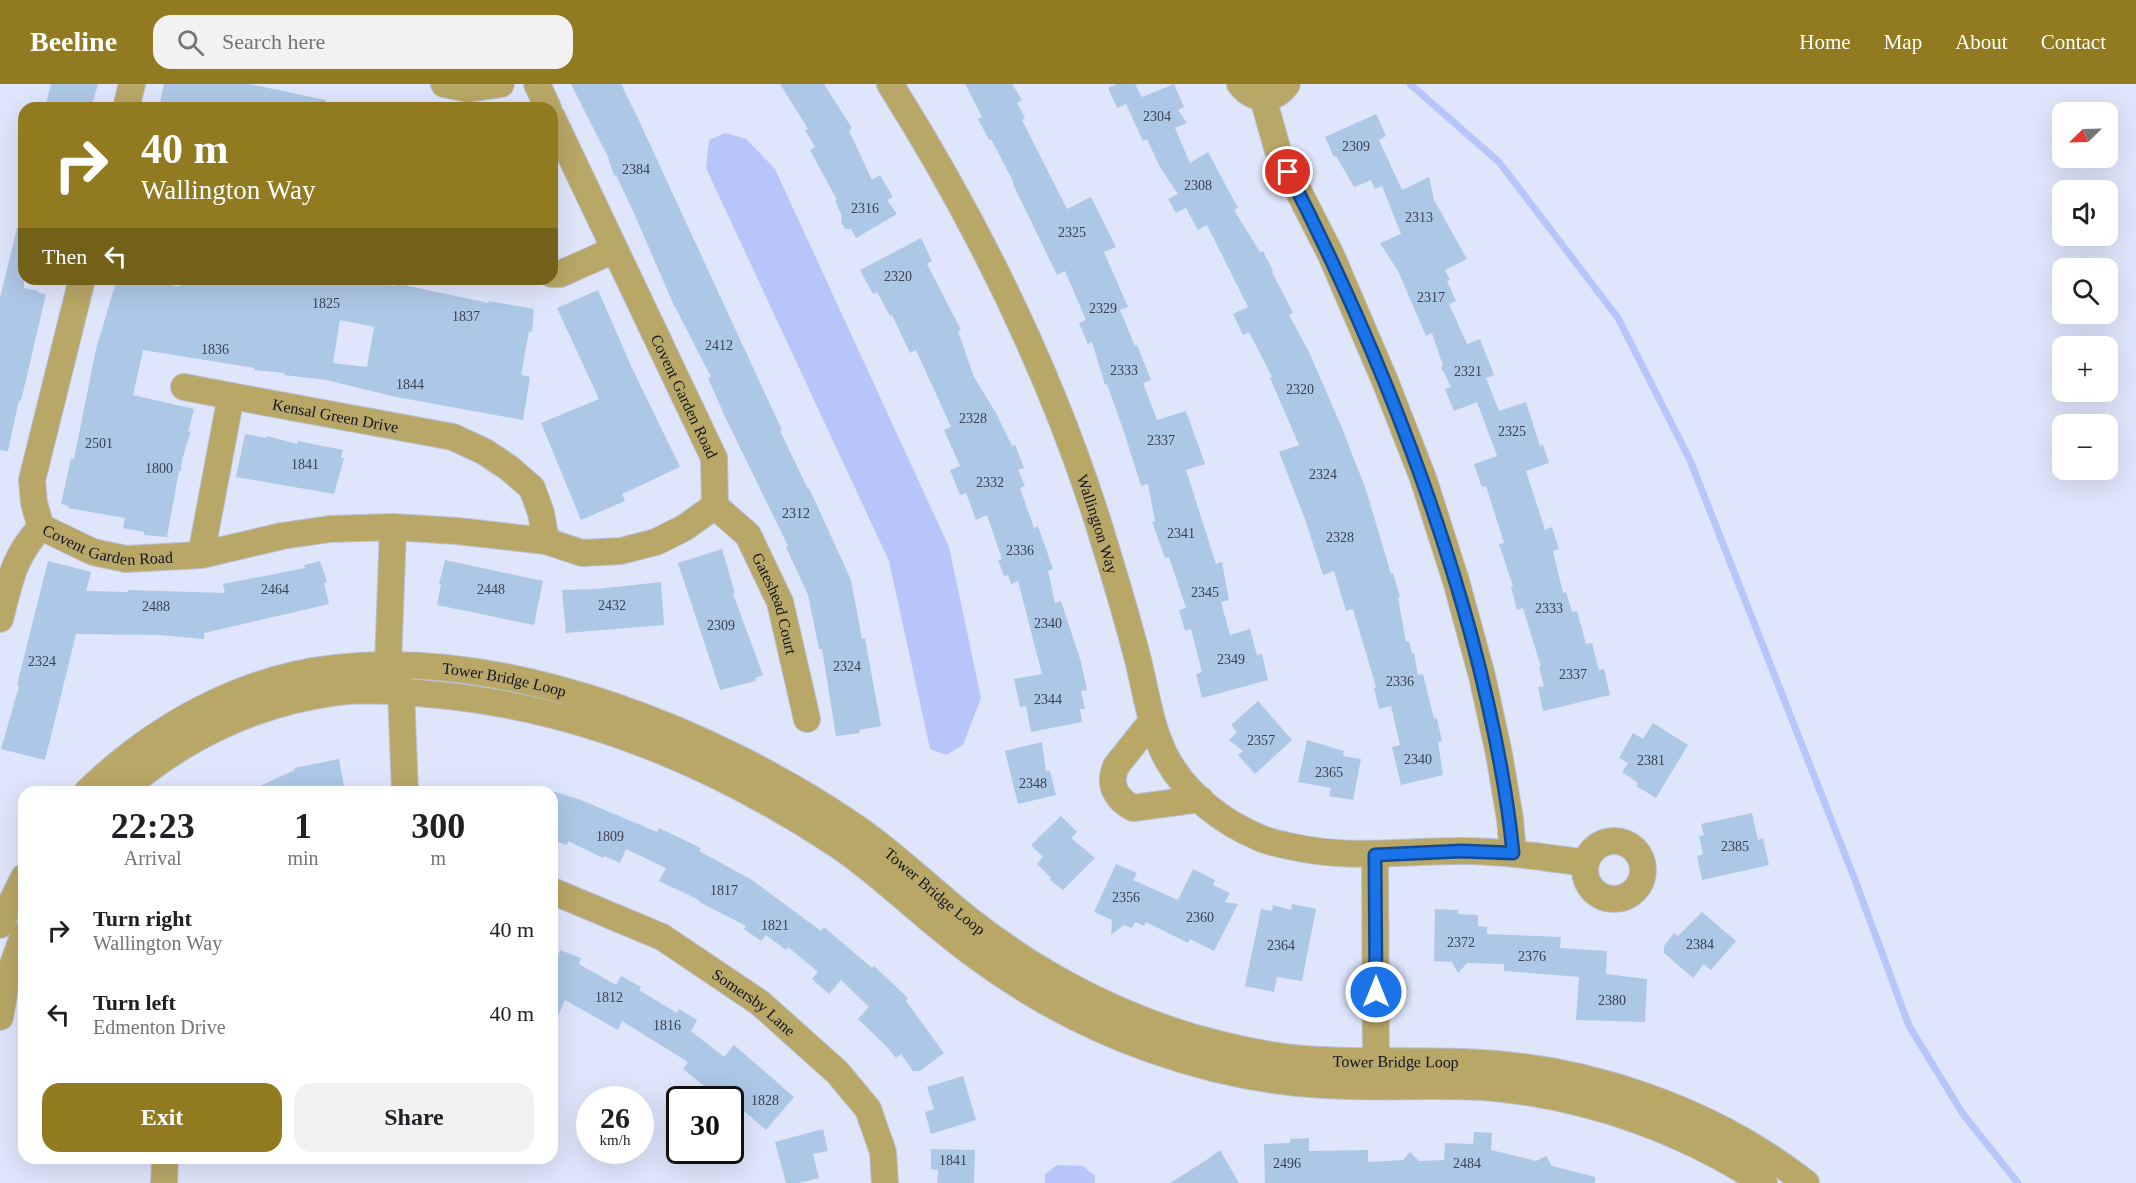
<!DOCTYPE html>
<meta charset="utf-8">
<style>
:root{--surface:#fff;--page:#f2f2f2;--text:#202124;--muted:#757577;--accent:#917a20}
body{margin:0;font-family:"Times New Roman",serif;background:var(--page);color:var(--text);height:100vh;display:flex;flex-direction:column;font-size:22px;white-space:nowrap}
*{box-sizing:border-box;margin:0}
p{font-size:20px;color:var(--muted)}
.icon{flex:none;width:33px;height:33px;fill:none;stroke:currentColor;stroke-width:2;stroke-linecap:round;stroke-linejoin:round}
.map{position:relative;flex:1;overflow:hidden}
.drawer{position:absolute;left:18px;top:702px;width:540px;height:378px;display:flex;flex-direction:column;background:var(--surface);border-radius:18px;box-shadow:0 6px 24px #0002}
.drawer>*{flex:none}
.hud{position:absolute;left:18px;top:18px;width:540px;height:183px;border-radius:18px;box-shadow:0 6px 24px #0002;background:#917a20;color:#fff;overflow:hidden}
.needle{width:39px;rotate:247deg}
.buttons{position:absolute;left:2052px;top:18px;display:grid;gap:12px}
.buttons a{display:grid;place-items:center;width:66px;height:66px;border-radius:12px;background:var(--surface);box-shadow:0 6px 24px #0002;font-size:30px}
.speed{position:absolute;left:576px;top:1002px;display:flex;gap:12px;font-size:30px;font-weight:700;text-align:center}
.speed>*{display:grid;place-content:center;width:78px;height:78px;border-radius:50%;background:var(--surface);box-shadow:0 6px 24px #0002;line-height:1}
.speed small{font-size:15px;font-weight:400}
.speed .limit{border:3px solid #111;border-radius:9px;background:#fff;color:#111}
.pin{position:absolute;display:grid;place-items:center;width:51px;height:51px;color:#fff;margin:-26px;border:3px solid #fff;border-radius:50%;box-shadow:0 2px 6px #0007}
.me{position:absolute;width:66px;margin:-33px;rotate:0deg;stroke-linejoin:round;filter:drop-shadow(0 0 4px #0008)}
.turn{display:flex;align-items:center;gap:21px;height:126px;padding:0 24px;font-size:27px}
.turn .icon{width:78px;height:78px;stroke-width:2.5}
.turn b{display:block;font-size:42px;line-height:51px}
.then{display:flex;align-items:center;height:57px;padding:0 24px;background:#0003;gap:12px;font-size:22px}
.eta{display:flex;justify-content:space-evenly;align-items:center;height:102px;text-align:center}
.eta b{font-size:36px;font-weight:600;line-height:42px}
.action{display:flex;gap:12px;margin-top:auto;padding:12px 24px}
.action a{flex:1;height:69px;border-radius:18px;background:var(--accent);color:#fff;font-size:24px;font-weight:600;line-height:69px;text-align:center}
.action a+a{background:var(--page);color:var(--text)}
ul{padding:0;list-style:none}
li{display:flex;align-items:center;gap:18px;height:84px;padding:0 24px}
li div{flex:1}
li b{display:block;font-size:22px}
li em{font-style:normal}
header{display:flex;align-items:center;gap:36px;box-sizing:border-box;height:84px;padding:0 30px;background:var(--accent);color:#fff}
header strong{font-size:28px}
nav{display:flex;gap:33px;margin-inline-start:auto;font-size:21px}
.search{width:420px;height:54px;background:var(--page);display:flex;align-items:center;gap:15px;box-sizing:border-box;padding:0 21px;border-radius:18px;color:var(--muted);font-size:22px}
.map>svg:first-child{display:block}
.water{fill:#b8c5fb}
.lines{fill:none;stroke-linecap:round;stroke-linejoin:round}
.stream{stroke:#b8c5fb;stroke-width:7}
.building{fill:#adc7e6;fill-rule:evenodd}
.minor-casing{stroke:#bac0d4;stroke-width:28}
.minor{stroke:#b9a767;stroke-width:26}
.route-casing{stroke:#114b97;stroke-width:15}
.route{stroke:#1a73e8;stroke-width:10}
.labels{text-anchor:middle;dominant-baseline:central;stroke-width:6;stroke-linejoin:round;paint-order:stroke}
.number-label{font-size:14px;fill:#394253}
.street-label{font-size:16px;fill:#121522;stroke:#dfe5fb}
</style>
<header>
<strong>Beeline</strong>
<div class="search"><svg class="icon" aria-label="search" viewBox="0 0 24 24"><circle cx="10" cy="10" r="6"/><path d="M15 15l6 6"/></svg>Search here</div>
<nav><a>Home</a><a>Map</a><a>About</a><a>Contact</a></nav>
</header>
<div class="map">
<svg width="2136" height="1099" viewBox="0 0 2136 1099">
<rect width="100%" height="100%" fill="#dfe5fb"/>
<path class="water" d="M725 49 746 55 775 85 949 463 981 614 963 661 946 671 930 665 889 477 706 84 709 56Z
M1057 1081 1083 1082 1095 1092V1099H1045V1090Z"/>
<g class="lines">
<path class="stream" d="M1410 0 1499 78 1618 234 1690 376 1855 796 1909 942 1963 1030 2018 1099"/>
</g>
<path class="building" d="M51 0H98L91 24H45Z
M164 0H249L326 16 325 24H159Z
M571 0H621L641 41 750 277 782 346 780 347 808 405 809 404 851 496 862 555 865 554 881 642 859 646 860 649 836 652 822 565H819L808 511 786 463 788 462 726 335 708 294 711 293 672 217 633 127 616 91 614 92 608 73Z
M780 0H824L852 44 849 47 872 96 880 91 893 113 887 116 897 130 856 154 851 145H845L841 138 842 132 835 117 837 116 810 66 815 63 805 46 808 45Z
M965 0H1012L1022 16 1017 19 1025 34 1022 36 1067 125 1091 113 1116 163 1104 168 1128 223 1120 226 1135 262 1137 261 1151 296 1143 299 1157 336 1186 327 1205 380 1186 386 1216 480 1222 478 1229 516 1221 518 1230 551 1250 545 1257 571 1262 570 1268 596 1202 614 1196 590 1202 588 1191 545 1185 547 1179 526 1186 524 1169 473 1165 474 1152 438 1155 437 1148 400 1141 402 1124 348 1107 300 1105 301 1092 258 1088 260 1079 239 1086 236 1065 187 1057 191 1013 100 1014 99 991 55 989 56 978 35 982 33Z
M1117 0H1135L1142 13 1174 0 1184 23 1178 26 1187 39 1175 44 1190 79 1208 68 1238 124 1234 126 1260 168 1263 167 1273 187 1272 188 1293 229 1289 231 1309 268 1342 344 1366 406 1391 490 1393 489 1400 513 1398 514 1406 558 1409 557 1412 570 1414 569 1418 591 1423 590 1434 635 1437 634 1442 657 1438 658 1443 691 1401 701 1392 663 1400 661 1391 622 1379 625 1374 604 1376 603 1353 525 1346 527 1334 487 1323 491 1305 435 1279 368 1299 361 1270 294 1272 293 1249 248 1243 251 1233 230 1248 223 1207 141 1198 146 1186 124 1176 129 1168 115 1178 110 1160 83 1147 55 1143 57 1126 20 1117 24 1108 4Z
M1376 30 1386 52 1379 56 1402 106 1429 93 1434 116 1467 175 1445 186 1450 196 1447 197 1456 217 1449 220 1467 260 1480 255 1494 291 1486 294 1499 327 1526 318 1540 362 1543 361 1549 379 1526 387 1545 446 1552 443 1559 465 1553 467 1563 509 1566 508 1572 528 1577 527 1586 560 1592 559 1599 586 1604 585 1610 611 1543 627 1538 603 1544 602 1539 583H1541L1523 524 1517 526 1511 503 1513 502 1499 460 1504 459 1486 402 1482 403 1474 380 1497 372 1477 318 1454 327 1445 305 1451 303 1441 283 1443 282 1432 249 1426 252 1398 187 1380 159 1401 150 1382 102 1375 105 1371 96 1354 103 1336 72 1334 73 1325 53Z
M17 144 24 145V204L39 207V209L46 210 21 317 19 316 8 367 0 366V214Z
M921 154 932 177 927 180 961 246 958 247 974 293 996 329 1012 362 1015 361 1024 384 1018 386 1025 402 1020 404 1034 444 1038 442 1053 485 1048 487 1055 519 1061 517 1081 578 1087 606 1081 607 1085 625H1080L1082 638 1031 648 1026 622 1020 623 1014 595 1042 590 1018 497 1011 500 1008 491 1004 492 998 476 1002 475 987 431 976 436 966 409 960 411 950 386 960 382 944 346 951 343 916 266 910 269 892 231 890 232 877 208 873 210 860 186Z
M117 195H149L179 203 180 195H351L394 202 395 199 488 219 489 217 534 225 532 248 529 247 521 291 530 293 523 336 396 313 326 296 284 291 285 289 254 286 255 284 143 266 133 311 194 325 188 348 191 347 182 376 181 387H179L167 453 144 451V448L123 444 125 434 68 424 69 422 61 420 71 374 74 375 96 265ZM340 236 374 243 367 283 333 279Z
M598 206 632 284 680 383 622 410 625 417 581 436 541 339 599 315 557 224Z
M245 350 266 354 267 352 297 360 298 357 343 366 341 374H344L334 410 236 393Z
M722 465 735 509 733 510 763 591 755 594 756 597 720 606 678 479Z
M445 476 543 497 534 541 437 521 441 500H439Z
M48 477 91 488 86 507 128 508V506L225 509 223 500 305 484 304 481 320 477 327 498 324 499 329 520 204 549V555L159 551 76 550 45 676 1 665 19 602 17 601Z
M661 498 664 541 566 549 562 506 597 505Z
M1258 617 1292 656 1255 690 1238 671 1243 667 1229 656 1237 648 1231 641Z
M1653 639 1688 661 1656 714 1636 702 1638 699 1622 688 1628 679 1619 674 1633 649 1643 655Z
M1307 656 1344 667 1343 672 1361 675 1353 716 1329 712 1331 704 1298 698Z
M1042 658 1046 687H1050L1056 711 1018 720 1005 667Z
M339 675 345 708H247L295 686 294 684Z
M552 707 581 716 657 748 659 744 701 764 699 767 752 796 821 847 824 843 872 884 874 882 908 914 906 917 944 969 920 987H913L901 970 896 974 886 962 858 935 869 923 841 896 829 910 812 895 818 888 788 863 786 866 766 851 761 857 744 845 746 842 701 819 697 815 659 797 666 784 626 765 620 779 604 772 603 774 568 757 567 761 552 756Z
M1752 729 1758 756 1763 754 1769 781 1702 796 1697 772 1703 770 1699 752 1704 751 1701 740Z
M1061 732 1077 748 1071 754 1095 774 1063 806 1050 796 1051 794 1037 780 1043 773 1031 761Z
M1116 780 1137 789 1133 796 1178 816 1193 785 1215 796 1213 801 1230 809 1225 818 1238 820 1214 867 1190 855 1188 859 1146 838 1144 842 1135 838 1132 844 1124 841 1111 851 1112 836 1094 828Z
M1292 820 1316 825 1302 897 1277 893 1274 908 1245 902 1261 825 1272 827 1273 821 1291 826Z
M1435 825 1458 826V830L1478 831V842L1487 843V850L1561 853 1560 864 1607 867 1606 890 1647 895 1645 938 1576 936 1579 893 1504 887V880L1467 879 1458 889 1452 878 1434 877Z
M1702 828 1736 857 1711 886 1704 880 1693 894 1664 869V862L1674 849 1678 852Z
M560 866 581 874 579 880 616 901 621 892 641 903 639 906 677 929 679 925 697 936 691 947 724 973 734 961 794 1013 766 1046 724 1010 720 1015 683 985 688 978 622 937 618 946 565 916 552 946V886Z
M963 992 976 1036 931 1050 925 1028 934 1025 927 1003Z
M823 1045 828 1067 813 1070 819 1094 799 1099H786L775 1058Z
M1474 1048 1492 1049 1491 1066 1536 1077 1546 1072 1552 1082 1595 1093V1099H1265L1264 1060 1290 1059V1055L1309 1054V1067L1368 1066V1078L1403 1076 1410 1068 1419 1077 1444 1076 1445 1059 1473 1060Z
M931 1065 975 1066 974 1099H937L938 1086 931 1085Z
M1220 1066 1239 1099H1170L1205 1077Z"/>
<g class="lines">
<g class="minor-casing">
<g id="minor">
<path d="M444 0 468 5 501 0"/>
<path d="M537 0 548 24"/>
<path id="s1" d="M890 0C975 135 1048 282 1097 435 1111 480 1125 526 1137 572 1146 606 1150 644 1167 675 1187 711 1222 738 1260 754 1269 758 1279 760 1289 762 1348 776 1402 767 1461 767 1503 767 1544 773 1585 779"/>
<path d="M1240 0C1254 17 1274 18 1287 0"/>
<path d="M1263 14 1278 67 1331 171 1385 297 1423 394 1456 497 1482 592 1499 670 1510 735 1513 769"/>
<path d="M126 24 132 0"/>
<path id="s2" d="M552 33 714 374 715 422"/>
<path d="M552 190H560L614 166"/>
<path id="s3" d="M82 195 32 396 34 419 41 443 93 468 126 475 201 471 282 452 330 445 393 443 457 447 546 457 582 469 621 467 656 458 684 444 715 422"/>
<path d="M184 303 231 312"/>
<path id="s4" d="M715 422 748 451 780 518 807 635"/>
<path d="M393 443 388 580 401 608 405 708"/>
<path id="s5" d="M201 471 231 312 453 353 485 368 509 384 532 404 541 429 546 457"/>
<path d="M0 535C10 497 13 473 41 443"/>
<path d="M1152 637 1116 682C1108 701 1116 715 1133 724L1200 715"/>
<path id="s6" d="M87 708C154 643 241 594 336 584 509 564 718 648 858 745 897 772 931 806 968 835 1035 888 1110 928 1192 953 1228 963 1266 972 1303 975 1356 979 1411 976 1464 978 1585 982 1710 1024 1806 1099"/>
<path d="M121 708C182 654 257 618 338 608 367 605 398 607 428 610 575 622 713 679 836 760 871 783 901 812 934 839 998 893 1070 937 1150 965 1206 985 1265 998 1325 1001 1381 1005 1439 999 1495 1004 1591 1014 1683 1047 1764 1099"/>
<circle cx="1614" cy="786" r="29"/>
<path d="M1375 771 1376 993"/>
<path id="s7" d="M552 807 662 853 760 919 837 988 868 1025 883 1068 885 1099"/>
<path d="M0 841 24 793"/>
<path d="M0 933 6 899 24 850"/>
<path d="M164 1099 165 1074"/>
</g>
</g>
<use href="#minor" class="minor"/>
</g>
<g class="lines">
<g class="route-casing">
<path id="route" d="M1288 88C1364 236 1427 390 1471 551 1490 623 1506 696 1513 769L1461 767 1375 771 1376 908"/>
</g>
<use href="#route" class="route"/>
</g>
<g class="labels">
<g class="number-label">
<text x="1157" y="32">2304</text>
<text x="1356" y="62">2309</text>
<text x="636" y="85">2384</text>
<text x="1198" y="101">2308</text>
<text x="865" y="124">2316</text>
<text x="1419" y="133">2313</text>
<text x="1072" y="148">2325</text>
<text x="898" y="192">2320</text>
<text x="1431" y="213">2317</text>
<text x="326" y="219">1825</text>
<text x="1103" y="224">2329</text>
<text x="466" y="232">1837</text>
<text x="719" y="261">2412</text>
<text x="215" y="265">1836</text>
<text x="1124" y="286">2333</text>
<text x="1468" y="287">2321</text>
<text x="410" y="300">1844</text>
<text x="1300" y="305">2320</text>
<text x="973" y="334">2328</text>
<text x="1512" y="347">2325</text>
<text x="1161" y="356">2337</text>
<text x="99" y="359">2501</text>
<text x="305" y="380">1841</text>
<text x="159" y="384">1800</text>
<text x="1323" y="390">2324</text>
<text x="990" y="398">2332</text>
<text x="796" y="429">2312</text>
<text x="1181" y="449">2341</text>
<text x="1340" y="453">2328</text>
<text x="1020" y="466">2336</text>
<text x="275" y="505">2464</text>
<text x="491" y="505">2448</text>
<text x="1205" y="508">2345</text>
<text x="612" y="521">2432</text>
<text x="156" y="522">2488</text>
<text x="1549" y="524">2333</text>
<text x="1048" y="539">2340</text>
<text x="721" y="541">2309</text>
<text x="1231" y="575">2349</text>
<text x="42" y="577">2324</text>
<text x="847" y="582">2324</text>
<text x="1573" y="590">2337</text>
<text x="1400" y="597">2336</text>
<text x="1048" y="615">2344</text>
<text x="1261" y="656">2357</text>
<text x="1418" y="675">2340</text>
<text x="1651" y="676">2381</text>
<text x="1329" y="688">2365</text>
<text x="1033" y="699">2348</text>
<text x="610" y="752">1809</text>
<text x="1735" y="762">2385</text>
<text x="724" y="806">1817</text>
<text x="1126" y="813">2356</text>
<text x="1200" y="833">2360</text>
<text x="775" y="841">1821</text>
<text x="1461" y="858">2372</text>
<text x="1700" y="860">2384</text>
<text x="1281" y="861">2364</text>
<text x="1532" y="872">2376</text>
<text x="609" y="913">1812</text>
<text x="1612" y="916">2380</text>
<text x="667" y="941">1816</text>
<text x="765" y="1016">1828</text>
<text x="953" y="1076">1841</text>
<text x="1287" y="1079">2496</text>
<text x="1467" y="1079">2484</text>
</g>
<g class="street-label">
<text stroke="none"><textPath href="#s2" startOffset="309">Covent Garden Road</textPath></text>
<text stroke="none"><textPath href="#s5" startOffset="268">Kensal Green Drive</textPath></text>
<text stroke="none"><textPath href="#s1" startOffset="488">Wallington Way</textPath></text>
<text stroke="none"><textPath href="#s3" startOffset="326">Covent Garden Road</textPath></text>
<text stroke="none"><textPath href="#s4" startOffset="118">Gateshead Court</textPath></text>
<text stroke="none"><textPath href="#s6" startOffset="453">Tower Bridge Loop</textPath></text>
<text stroke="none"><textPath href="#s6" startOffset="939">Tower Bridge Loop</textPath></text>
<text stroke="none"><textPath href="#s7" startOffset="232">Somersby Lane</textPath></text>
<text stroke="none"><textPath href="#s6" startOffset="1443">Tower Bridge Loop</textPath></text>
</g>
</g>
</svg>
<div class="buttons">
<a><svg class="needle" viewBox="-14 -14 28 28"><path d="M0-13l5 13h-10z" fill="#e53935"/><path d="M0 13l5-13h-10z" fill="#757577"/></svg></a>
<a><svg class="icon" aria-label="sound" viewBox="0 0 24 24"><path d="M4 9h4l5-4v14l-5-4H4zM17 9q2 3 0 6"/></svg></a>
<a><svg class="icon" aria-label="search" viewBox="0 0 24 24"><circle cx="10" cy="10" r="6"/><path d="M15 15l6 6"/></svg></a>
<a>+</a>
<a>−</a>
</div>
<div class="speed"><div>26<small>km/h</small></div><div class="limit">30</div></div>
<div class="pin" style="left:1288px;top:88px;background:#d93025"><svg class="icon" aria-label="arrive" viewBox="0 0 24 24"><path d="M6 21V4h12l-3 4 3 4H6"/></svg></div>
<svg class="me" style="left:1376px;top:908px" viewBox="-20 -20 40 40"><circle r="17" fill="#1a73e8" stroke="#fff" stroke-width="3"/><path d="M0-11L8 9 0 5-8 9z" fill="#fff"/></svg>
<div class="hud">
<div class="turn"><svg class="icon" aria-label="right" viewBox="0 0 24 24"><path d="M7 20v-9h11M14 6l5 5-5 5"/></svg><div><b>40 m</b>Wallington Way</div></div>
<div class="then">Then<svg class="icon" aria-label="left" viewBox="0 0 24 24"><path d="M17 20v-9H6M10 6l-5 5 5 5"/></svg></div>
</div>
<section class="drawer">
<div class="eta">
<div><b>22:23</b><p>Arrival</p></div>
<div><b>1</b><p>min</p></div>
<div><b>300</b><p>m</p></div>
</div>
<ul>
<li><svg class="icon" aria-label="right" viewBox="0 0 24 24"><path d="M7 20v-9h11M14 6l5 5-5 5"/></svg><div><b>Turn right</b><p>Wallington Way</p></div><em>40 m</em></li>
<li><svg class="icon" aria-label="left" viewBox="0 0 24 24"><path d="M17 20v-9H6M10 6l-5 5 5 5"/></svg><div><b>Turn left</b><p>Edmenton Drive</p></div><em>40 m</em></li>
</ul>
<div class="action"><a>Exit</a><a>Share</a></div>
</section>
</div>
